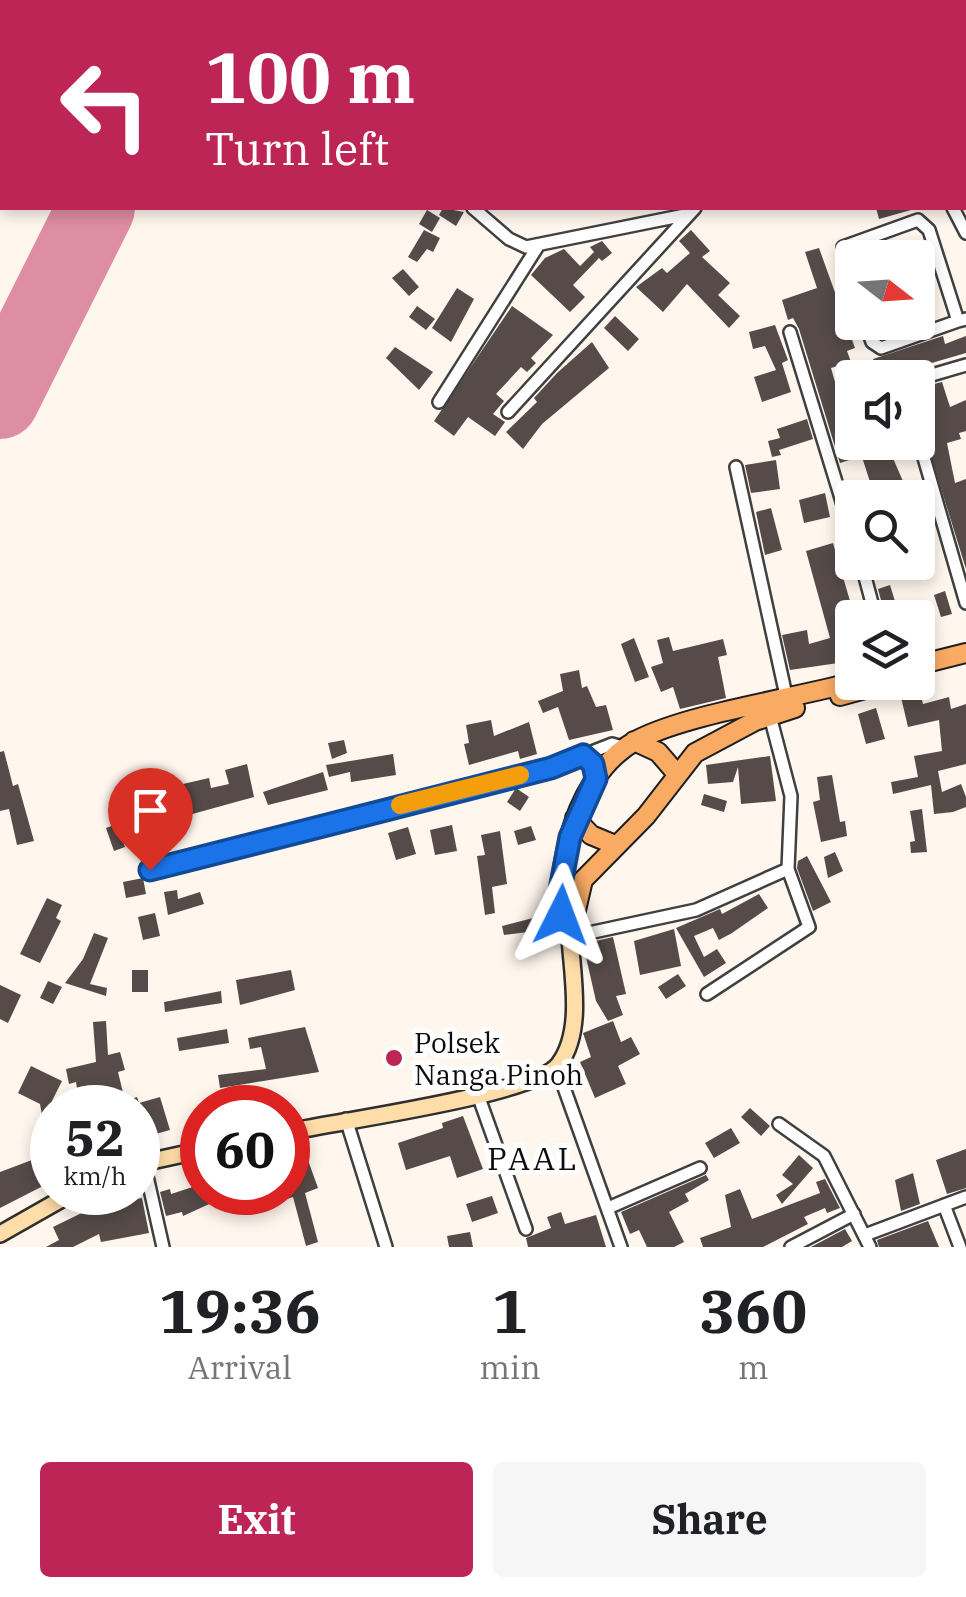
<!DOCTYPE html>
<style>
:root{--surface:#fff;--page:#f6f6f6;--text:#202124;--muted:#757577;--accent:#bd2557}
body{margin:0;font-family:"IBM Plex Serif",serif;background:var(--page);color:var(--text);height:100vh;display:flex;flex-direction:column;font-size:38px;white-space:nowrap}
*{box-sizing:border-box;margin:0}
p{font-size:32px;color:var(--muted)}
.icon{flex:none;width:55px;height:55px;fill:none;stroke:currentColor;stroke-width:2;stroke-linecap:round;stroke-linejoin:round}
.map{position:relative;height:1247px;overflow:hidden}
.panel{display:flex;flex-direction:column;background:var(--surface);flex:1}
.panel>*{flex:none}
.hud{position:absolute;left:0px;top:0px;width:968px;height:210px;box-shadow:0 5px 15px #0003;background:#bd2557;color:#fff;overflow:hidden}
.needle{width:65px;rotate:107deg}
.buttons{position:absolute;left:835px;top:240px;display:grid;gap:20px}
.buttons a{display:grid;place-items:center;width:100px;height:100px;border-radius:10px;background:var(--surface);box-shadow:0 5px 15px #0003;font-size:50px}
.speed{position:absolute;left:30px;top:1085px;display:flex;gap:20px;font-size:50px;font-weight:700;text-align:center}
.speed>*{display:grid;place-content:center;width:130px;height:130px;border-radius:50%;background:var(--surface);box-shadow:0 5px 15px #0003;line-height:1}
.speed small{font-size:25px;font-weight:400}
.speed .limit{border:15px solid #d22;background:#fff;color:#111}
.pin{position:absolute;display:grid;place-items:center;width:85px;height:85px;color:#fff;margin:-102px -42px;border-radius:50% 50% 50% 0;rotate:-45deg;box-shadow:0 0 10px #0007}
.pin .icon{rotate:45deg}
.me{position:absolute;width:110px;margin:-55px;rotate:3deg;stroke-linejoin:round;filter:drop-shadow(0 0 8px #0008)}
.turn{display:flex;align-items:center;gap:35px;height:210px;padding:0 40px;font-size:45px}
.turn .icon{width:130px;height:130px;stroke-width:2.5}
.turn b{display:block;font-size:70px;line-height:85px}
.eta{display:flex;justify-content:space-evenly;align-items:center;height:170px;text-align:center}
.eta b{font-size:60px;font-weight:700;line-height:70px}
.action{display:flex;gap:20px;margin-top:auto;padding:20px 40px}
.action a{flex:1;height:115px;border-radius:10px;background:var(--accent);color:#fff;font-size:40px;font-weight:700;line-height:115px;text-align:center}
.action a+a{background:var(--page);color:var(--text)}
.map>svg:first-child{display:block}
.lines{fill:none;stroke-linecap:round;stroke-linejoin:round}
.runway{stroke:#de8ea2;stroke-width:78}
.building{fill:#564b49}
.street-casing{stroke:#404040;stroke-width:16}
.secondary-casing{stroke:#2f2f2f;stroke-width:20}
.primary-casing{stroke:#1e1e1e;stroke-width:22}
.street{stroke:#fff;stroke-width:11}
.secondary{stroke:#ffdda8;stroke-width:15}
.primary{stroke:#f9ab64;stroke-width:18}
.route-casing{stroke:#114b97;stroke-width:25}
.route{stroke:#1a73e8;stroke-width:18}
.slow{stroke:#f59e0b;stroke-width:18}
.poi-dot{fill:#bd2557;stroke:#fff;stroke-width:4}
.labels{text-anchor:middle;dominant-baseline:central;stroke-width:10;stroke-linejoin:round;paint-order:stroke}
.poi-label{font-size:28px;fill:#0d0d0d;stroke:#fff;text-anchor:start}
.quarter-label{font-size:32px;letter-spacing:2.5px;fill:#0d0d0d;stroke:#fff}
</style>
<div class="map">
<svg width="966" height="1247" viewBox="0 0 966 1247">
<rect width="100%" height="100%" fill="#fff6ed"/>
<g class="lines">
<path class="runway" d="M197 2 199 0
M0 400 96 208"/>
</g>
<path class="building" d="M443 208 464 212 456 226 439 215Z
M876 208H911V210L879 219Z
M427 210 440 218 432 232 419 224Z
M424 230 440 238 433 252 427 249 417 262 408 257Z
M691 230 710 251 702 257 730 283 718 295 740 316 729 328 687 284 663 312 636 287 662 268 667 273 690 253 679 241Z
M602 241 612 253 602 261 599 258 573 285 585 297 570 312 531 275 545 258 564 249 580 266 594 252 590 247Z
M819 248 855 348 847 351 851 362 831 368 843 410 852 407V442L859 457 840 463 799 329 793 318 788 320 782 300 817 288 805 252Z
M403 269 419 287 409 296 392 278Z
M457 288 474 299 451 342 432 328Z
M417 306 435 319 426 330 409 317Z
M512 306 553 335 531 358 536 363 527 372 521 367 496 394 504 401 493 414 505 422 495 436 468 417 454 436 434 421Z
M615 316 639 339 628 351 604 328Z
M886 322H893L897 333 882 338 876 326Z
M775 325 788 360 782 363 791 392 762 402 754 377 776 370 765 346 753 349 749 332Z
M943 336 945 344 966 336V353L880 378 873 359Z
M592 342 609 368 542 424 523 449 506 432 537 402 534 398 557 373Z
M395 347 433 372 419 390 386 358Z
M942 382 950 407 966 400V431L959 433 961 439 947 443 955 483 966 479V569L918 414V388Z
M807 419 813 439 779 450 781 455 772 457 768 441 780 438 777 429Z
M889 449 909 495 851 498 848 489 870 482 862 457Z
M776 460 780 489 751 493 745 465Z
M825 493 830 517 804 523 799 500Z
M771 508 782 550 765 555 756 512Z
M833 543 855 618 852 661 790 670 782 635 807 630 809 644 830 638 806 551Z
M890 585 898 611 885 615 878 589Z
M945 591 952 614 941 617 934 595Z
M669 637 673 651 723 639 727 655 718 657 726 698 680 709 673 687 661 692 651 667 663 663 657 640Z
M634 638 649 677 635 682 621 644Z
M579 670 582 688 587 686 596 707 606 705 613 730 569 740 558 707 543 713 538 701 563 691 560 674Z
M919 688 923 704 949 697 951 709 966 704V764L938 771 942 792 961 784 966 797V807L953 812 934 814 931 785 893 794 891 782 918 777 914 756 942 751 939 720 908 727 900 693Z
M876 708 885 739 866 744 858 714Z
M491 720 494 736 529 722 537 754 520 759 518 751 469 765 464 744 469 743 466 725Z
M344 740 347 753 332 759 328 743Z
M4 751 13 786 18 784 34 841 17 845 9 809 0 811V752Z
M393 754 396 775 351 782 350 772 329 777 326 765Z
M770 756 776 801 741 804 738 767 733 782 708 784 706 765Z
M247 764 254 797 167 821 163 808 187 800 183 784 209 778 211 788 229 784 225 770Z
M323 772 328 790 268 805 263 792Z
M832 775 840 822 845 821 847 836 821 842 813 802 820 800 817 777Z
M516 788 529 797 520 811 507 802Z
M704 794 727 801 724 812 701 805Z
M922 809 927 852 911 853 910 842 915 841 910 811Z
M117 824 125 847 114 851 106 828Z
M452 825 457 851 435 855 430 830Z
M531 826 536 840 518 845 514 831Z
M408 827 416 854 396 860 388 833Z
M500 831 507 884 492 887 495 913 485 915 477 856 485 855 481 835Z
M835 852 843 871 828 878 824 857Z
M807 856 831 902 813 911 797 868 798 861Z
M143 878 146 894 126 898 123 882Z
M177 890 178 899 200 892 204 904 168 915 164 892Z
M759 894 768 908 732 933 719 940 713 928 694 936 704 957 717 949 726 963 704 977 676 928 720 909 722 914Z
M47 898 62 905 56 918 61 921 40 963 20 954Z
M155 913 160 936 143 940 138 917Z
M533 918 536 931 504 935 502 926Z
M674 929 681 966 640 975 634 941Z
M94 933 108 938 90 984 107 988 106 996 65 983 83 959Z
M613 937 626 994 616 996 623 1015 608 1021 596 1001 583 944Z
M132 970H148V992H132Z
M291 970 295 990 240 1005 236 980Z
M678 974 686 986 666 999 658 987Z
M48 981 62 987 53 1004 40 998Z
M0 985 21 995 8 1023 0 1019Z
M221 991 222 1003 165 1012 164 1002Z
M106 1021 108 1055 120 1052 125 1070 118 1072 125 1101 137 1097 139 1103 160 1097 170 1130 152 1135 147 1118 138 1121V1108H80L76 1082 69 1084 66 1069 96 1062 93 1022Z
M613 1021 621 1042 631 1037 640 1054 618 1066 626 1084 595 1098 580 1062 591 1057 583 1033Z
M305 1027 319 1072 220 1088 218 1075 266 1069 261 1047 250 1049 248 1038Z
M227 1029 229 1043 179 1051 177 1038Z
M31 1066 62 1081 52 1101V1148L48 1149 40 1104 18 1093Z
M750 1108 770 1126 761 1136 741 1117Z
M463 1116 483 1169 457 1178 450 1156 406 1170 398 1143 443 1128 442 1123Z
M731 1128 740 1143 714 1158 705 1143Z
M304 1149 318 1188 305 1193 318 1242 306 1246 293 1197 272 1204 268 1192H288V1155Z
M966 1149V1188L947 1194 936 1160Z
M799 1155 813 1168 782 1204 776 1195 793 1184 782 1175Z
M32 1160 43 1186 0 1208V1172Z
M913 1173 920 1204 901 1211 895 1180Z
M706 1175 709 1180 685 1194 689 1201 669 1212 684 1242 674 1247H647L639 1230 630 1234 621 1212Z
M825 1179 840 1208 827 1213 825 1208 804 1217 808 1224 763 1247H703L700 1238 731 1227 725 1195 740 1189 752 1219 820 1193 816 1182Z
M202 1184V1192L229 1195 183 1216 182 1212 166 1216 160 1192 170 1189 171 1194Z
M492 1196 498 1213 472 1222 466 1204Z
M142 1198 149 1233 101 1242 99 1234 73 1247H46L59 1240 53 1227 94 1207Z
M561 1212 565 1224 596 1215 606 1247H528L526 1238 551 1228 547 1217Z
M928 1221 939 1247H879L877 1240Z
M845 1229 852 1241 842 1247H811Z
M470 1232 473 1247H449L447 1236Z"/>
<g class="lines">
<g class="street-casing">
<path id="street" d="M508 2 509 0
M890 2V0
M473 208 509 239 526 247 685 215
M953 208 966 233
M852 286 843 247 918 220 929 230 958 321 966 319
M865 322 872 342 881 348 958 321
M790 332 852 534
M918 379 966 365
M439 402 538 246
M508 412 695 208
M918 437 966 603
M736 467 787 700
M861 562 876 618
M770 716 791 796 788 869
M150 870 551 768 612 744 626 748
M570 937 696 910 788 869 809 927 707 994
M557 1068 621 1247
M478 1095 526 1229
M346 1119 386 1247
M779 1124 824 1156 870 1247
M144 1163 163 1247
M944 1205 960 1247
M608 1208 700 1168
M865 1235 966 1197
M791 1247 854 1214"/>
</g>
<g class="secondary-casing">
<path id="secondary" d="M288 1132C334 1122 538 1094 559 1064 584 1031 572 975 570 937
M138 1164 202 1150
M0 1234 74 1192"/>
</g>
<g class="primary-casing">
<path id="primary" d="M918 665 966 653
M840 696 891 682
M634 741 658 752 677 774
M575 818 591 835 615 845
M570 936 583 880 646 816 695 753 755 721 795 708
M570 937C556 903 560 875 569 839 579 801 600 760 637 740 690 713 792 699 853 682"/>
</g>
<use href="#street" class="street"/>
<use href="#secondary" class="secondary"/>
<use href="#primary" class="primary"/>
</g>
<g class="lines">
<g class="route-casing">
<path id="route" d="M150 870 551 768 583 755 593 764 596 779 570 837 559 895 561 915"/>
</g>
<use href="#route" class="route"/>
<path class="slow" d="M400 805 520 775"/>
</g>
<circle class="poi-dot" cx="394" cy="1058" r="10"/>
<g class="labels">
<g class="poi-label">
<text x="414" y="1042">Polsek<tspan x="414" dy="32">Nanga Pinoh</tspan></text>
</g>
<g class="quarter-label">
<text x="533" y="1158">PAAL</text>
</g>
</g>
</svg>
<div class="buttons">
<a><svg class="needle" viewBox="-14 -14 28 28"><path d="M0-13l5 13h-10z" fill="#e53935"/><path d="M0 13l5-13h-10z" fill="#757577"/></svg></a>
<a><svg class="icon" aria-label="sound" viewBox="0 0 24 24"><path d="M4 9h4l5-4v14l-5-4H4zM17 9q2 3 0 6"/></svg></a>
<a><svg class="icon" aria-label="search" viewBox="0 0 24 24"><circle cx="10" cy="10" r="6"/><path d="M15 15l6 6"/></svg></a>
<a><svg class="icon" aria-label="layers" viewBox="0 0 24 24"><path d="M12 4l9 5-9 5-9-5zM3 14l9 5 9-5"/></svg></a>
</div>
<div class="speed"><div>52<small>km/h</small></div><div class="limit">60</div></div>
<div class="pin" style="left:150px;top:870px;background:#d93025"><svg class="icon" aria-label="arrive" viewBox="0 0 24 24"><path d="M6 21V4h12l-3 4 3 4H6"/></svg></div>
<svg class="me" style="left:561px;top:915px" viewBox="-20 -20 40 40"><path d="M0-17L14 15 0 8-14 15z" fill="#1a73e8" stroke="#fff" stroke-width="4"/></svg>
<div class="hud">
<div class="turn"><svg class="icon" aria-label="left" viewBox="0 0 24 24"><path d="M17 20v-9H6M10 6l-5 5 5 5"/></svg><div><b>100 m</b>Turn left</div></div>
</div>
</div>
<section class="panel">
<div class="eta">
<div><b>19:36</b><p>Arrival</p></div>
<div><b>1</b><p>min</p></div>
<div><b>360</b><p>m</p></div>
</div>
<div class="action"><a>Exit</a><a>Share</a></div>
</section>
